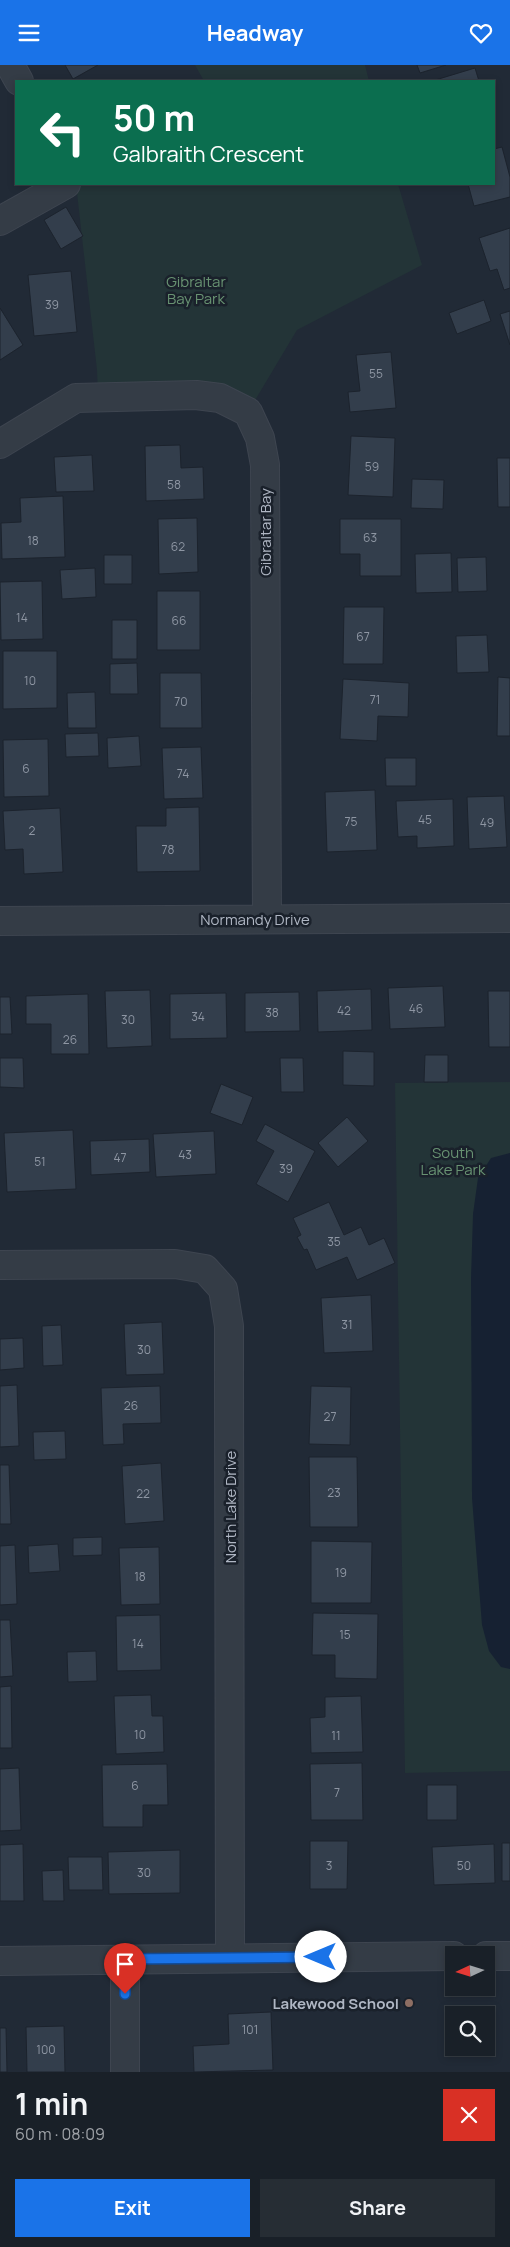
<!DOCTYPE html>
<meta charset="utf-8">
<style>
:root{--surface:#192028;--page:#262d34;--text:#f1f3f6;--muted:#9fa3a8;--line:#373e45;--accent:#1a73e8}
body{margin:0;font-family:Manrope,sans-serif;background:var(--page);color:var(--text);height:100vh;display:flex;flex-direction:column;font-size:19px;white-space:nowrap}
*{box-sizing:border-box;margin:0}
p{font-size:16px;color:var(--muted)}
.icon{flex:none;width:28px;height:28px;fill:none;stroke:currentColor;stroke-width:2;stroke-linecap:round;stroke-linejoin:round}
.map{position:relative;height:2007px;overflow:hidden}
.details{display:flex;flex-direction:column;background:var(--surface);flex:1}
.details>*{flex:none}
.guide{position:absolute;left:15px;top:15px;width:480px;height:105px;border-radius:0px;box-shadow:0 2px 8px #0003,0 0 0 1px var(--line);background:#0b6e4f;color:#fff;overflow:hidden}
.needle{width:32px;rotate:266deg}
.tools{position:absolute;left:445px;top:1881px;display:grid;gap:10px}
.tools a{display:grid;place-items:center;width:50px;height:50px;border-radius:0px;background:var(--surface);box-shadow:0 2px 8px #0003,0 0 0 1px var(--line);font-size:25px}
.pin{position:absolute;display:grid;place-items:center;width:42px;height:42px;color:#fff;margin:-51px -21px;border-radius:50% 50% 50% 0;rotate:-45deg;box-shadow:0 0 5px #0007}
.pin .icon{rotate:45deg}
.me{position:absolute;width:55px;margin:-28px;rotate:270deg;stroke-linejoin:round;filter:drop-shadow(0 0 4px #0008)}
.turn{display:flex;align-items:center;gap:18px;height:105px;padding:0 15px;font-size:22px}
.turn .icon{width:65px;height:65px;stroke-width:2.5}
.turn b{display:block;font-size:35px;line-height:42px}
.round{display:grid;place-items:center;flex:none;width:52px;height:52px;border-radius:0px;background:var(--page)}
.headline{display:flex;align-items:center;justify-content:space-between;height:85px;padding:0 15px}
h1{font-size:30px;font-weight:700;line-height:38px}
.button{display:flex;gap:10px;margin-top:auto;padding:10px 15px}
.button a{flex:1;height:58px;border-radius:0px;background:var(--accent);color:#fff;font-size:20px;font-weight:700;line-height:58px;text-align:center}
.button a+a{background:var(--page);color:var(--text)}
header{display:flex;justify-content:space-between;align-items:center;height:65px;padding:0 15px;background:var(--accent);color:#fff;font-size:22px;font-weight:700}
.map>svg:first-child{display:block}
.green{fill:#233437}
.water{fill:#162132}
.building{fill:#333e4c;stroke:#1c232d}
.lines{fill:none;stroke-linecap:round;stroke-linejoin:round}
.minor-casing{stroke:#3e4550;stroke-width:30}
.minor{stroke:#343c46;stroke-width:28}
.route-casing{stroke:#114b97;stroke-width:12}
.route{stroke:#1a73e8;stroke-width:9}
.education-dot{fill:#8d6e63;stroke:#1a212b;stroke-width:2}
.labels{text-anchor:middle;dominant-baseline:central;stroke-width:5;stroke-linejoin:round;paint-order:stroke}
.number-label{font-size:12px;fill:#8e96a3}
.park-label{font-size:15px;fill:#689272;stroke:#1a212b}
.street-label{font-size:15px;fill:#afb6c3;stroke:#1a212b}
.poi-label{font-size:15px;font-weight:bold;fill:#afb6c3;stroke:#1a212b;text-anchor:end}
</style>
<header><svg class="icon" aria-label="menu" viewBox="0 0 24 24"><path d="M4 6h16M4 12h16M4 18h16"/></svg>Headway<svg class="icon" aria-label="heart" viewBox="0 0 24 24"><path d="M12 20l-8-8c-3-5 5-10 8-4 3-6 11-1 8 4z"/></svg></header>
<div class="map">
<svg width="510" height="2007" viewBox="0 0 510 2007">
<rect width="100%" height="100%" fill="#212a36"/>
<path class="green" d="M195 0H365L369 16H204Z
M76 119H398L422 200 297 265 248 347 98 332 97 305Z
M510 1017V1706L405 1708 395 1018Z"/>
<path class="water" d="M510 1088V1604L501 1602 489 1586 482 1560 472 1433 471 1214 473 1149 478 1113 491 1093Z"/>
<path class="building" d="M65 0H98L73 14Z
M417 0H446L420 8Z
M475 3 479 16H432Z
M502 82 510 112V132L474 141 468 119H494V84Z
M66 142 83 171 61 184 44 155Z
M510 163V223L504 225 497 204 490 206 479 173Z
M71 206 77 267 34 271 28 210Z
M484 235 491 256 457 269 449 248Z
M0 243 23 280 0 295Z
M510 246V280L500 249Z
M391 287 396 343 350 347 348 327 360 326 356 290Z
M351 371 395 373 393 432 348 430Z
M180 380 181 403 203 402 204 434 146 436 145 381Z
M92 390 94 426 56 427 54 392Z
M497 393H510V442H498Z
M412 414 444 415 443 444 411 443Z
M63 431 65 492 2 494 1 458 21 457 20 433Z
M197 453 198 507 159 509 158 454Z
M340 454H401V511H360V489H340Z
M451 488 452 527 416 528 415 489Z
M104 490H132V519H104Z
M486 492 487 526 458 527 457 493Z
M95 503 96 532 62 534 60 505Z
M42 516 43 574 1 575 0 517Z
M157 526H200V585H157Z
M344 542H384L383 599H343Z
M112 555H137V594H112Z
M487 570 489 607 457 608 456 571Z
M3 586H57V643L3 644Z
M137 598 138 629H110V599Z
M160 608H201L202 663H160Z
M498 612 510 613V671H497Z
M343 614 409 618 408 652 378 651 377 676 340 674Z
M95 627 96 663H68L67 628Z
M98 668 99 691 66 692 65 669Z
M139 671 141 701 108 703 107 673Z
M48 674 49 731 4 732 3 675Z
M201 682 203 733 164 734 162 683Z
M385 693H416V721H386Z
M375 725 377 785 327 787 325 727Z
M504 731 507 782 469 784 467 732Z
M453 734 454 781 417 783V771L398 772 396 736Z
M199 742 200 806 137 807 136 761H166V743Z
M60 743 63 807 24 809 23 784 5 785 3 746Z
M443 921 445 962 390 964 388 923Z
M371 924 372 965 318 967 317 926Z
M150 925 152 981 107 983 105 926Z
M488 926H510V982H489Z
M299 927 300 966 245 967V928Z
M226 928 227 973 170 974V929Z
M88 929 89 989H51V959H26V931Z
M0 932H10L12 969H0Z
M343 986 374 987V1021L343 1020Z
M425 990H448V1017H424Z
M0 993H23L24 1023 0 1022Z
M280 993H303L304 1027H281Z
M221 1019 253 1032 242 1060 210 1048Z
M347 1052 368 1076 338 1102 318 1078Z
M265 1059 315 1086 288 1137 256 1119 274 1086 256 1076Z
M73 1065 76 1124 7 1127 4 1068Z
M214 1066 216 1109 156 1112 153 1069Z
M149 1074 150 1107 91 1110 90 1076Z
M329 1137 344 1170 361 1162 369 1180 384 1173 395 1198 357 1215 347 1192 316 1205 307 1184 304 1185 297 1172 301 1170 293 1153Z
M371 1230 373 1286 324 1288 321 1233Z
M162 1257 164 1309 126 1310 124 1259Z
M61 1260 63 1300 43 1301 42 1261Z
M23 1273 24 1303 0 1305V1274Z
M17 1320 19 1381 0 1382V1321Z
M160 1321 161 1358 123 1359 124 1379 103 1380 101 1323Z
M311 1321 351 1322 350 1380 309 1379Z
M65 1366 66 1394 34 1395 33 1367Z
M309 1392H357L358 1462H310Z
M161 1398 164 1456 125 1459 122 1401Z
M0 1400H9L11 1459H0Z
M102 1472V1490L73 1491V1473Z
M311 1476 372 1477 371 1538H311Z
M58 1479 60 1506 29 1508 28 1481Z
M15 1480 17 1539 0 1540V1481Z
M159 1482 160 1539 121 1540 119 1483Z
M313 1548 378 1549 377 1614 335 1613V1590H312Z
M160 1550 161 1605 117 1606 116 1551Z
M0 1555H10L13 1611 0 1612Z
M96 1586 97 1616 68 1617 67 1587Z
M11 1621 12 1683H0V1622Z
M151 1630 152 1651H163L164 1687 116 1689 114 1631Z
M361 1631 363 1687 311 1688 310 1653 325 1652V1632Z
M362 1698 363 1755H311L310 1699Z
M167 1699 168 1740H143V1762H103L102 1700Z
M19 1703 21 1765 0 1766V1704Z
M427 1720H457V1755H427Z
M310 1776H348L347 1824H310Z
M502 1778H510V1816H502Z
M23 1779 24 1836H0V1780Z
M494 1779 495 1818 434 1820 432 1782Z
M180 1785V1828L109 1829 108 1787Z
M68 1792H102L103 1825H69Z
M63 1805 64 1836H43L42 1806Z
M271 1947 273 2005 194 2007 193 1981 229 1979 228 1949Z
M64 1961 65 2007H27L26 1962Z
M0 1963H6L7 2007H0Z"/>
<g class="lines">
<g class="minor-casing">
<path id="minor" d="M10 0 19 16
M0 156 66 119
M0 379 76 333 196 330 220 333 248 347 260 373 265 400 267 854
M0 856 510 853
M0 1200 175 1199 205 1204 223 1224 229 1261V1304L230 1893
M486 1891H510
M0 1896 454 1891
M125 2007V1893"/>
</g>
<use href="#minor" class="minor"/>
</g>
<g class="lines">
<g class="route-casing">
<path id="route" d="M125 1929V1894L321 1892"/>
</g>
<use href="#route" class="route"/>
</g>
<circle class="education-dot" cx="409" cy="1938" r="5"/>
<g class="labels">
<g class="number-label">
<text x="52" y="239">39</text>
<text x="376" y="308">55</text>
<text x="372" y="401">59</text>
<text x="174" y="419">58</text>
<text x="370" y="472">63</text>
<text x="33" y="475">18</text>
<text x="178" y="481">62</text>
<text x="22" y="552">14</text>
<text x="179" y="555">66</text>
<text x="363" y="571">67</text>
<text x="30" y="615">10</text>
<text x="375" y="634">71</text>
<text x="181" y="636">70</text>
<text x="26" y="703">6</text>
<text x="183" y="708">74</text>
<text x="425" y="754">45</text>
<text x="351" y="756">75</text>
<text x="487" y="757">49</text>
<text x="32" y="765">2</text>
<text x="168" y="784">78</text>
<text x="416" y="943">46</text>
<text x="344" y="945">42</text>
<text x="272" y="947">38</text>
<text x="198" y="951">34</text>
<text x="128" y="954">30</text>
<text x="70" y="974">26</text>
<text x="185" y="1089">43</text>
<text x="120" y="1092">47</text>
<text x="40" y="1096">51</text>
<text x="286" y="1103">39</text>
<text x="334" y="1176">35</text>
<text x="347" y="1259">31</text>
<text x="144" y="1284">30</text>
<text x="131" y="1340">26</text>
<text x="330" y="1351">27</text>
<text x="334" y="1427">23</text>
<text x="143" y="1428">22</text>
<text x="341" y="1507">19</text>
<text x="140" y="1511">18</text>
<text x="345" y="1569">15</text>
<text x="138" y="1578">14</text>
<text x="140" y="1669">10</text>
<text x="336" y="1670">11</text>
<text x="135" y="1720">6</text>
<text x="337" y="1727">7</text>
<text x="329" y="1800">3</text>
<text x="464" y="1800">50</text>
<text x="144" y="1807">30</text>
<text x="250" y="1964">101</text>
<text x="46" y="1984">100</text>
</g>
<g class="park-label">
<text x="196" y="216">Gibraltar<tspan x="196" dy="17">Bay Park</tspan></text>
<text x="453" y="1087">South<tspan x="453" dy="17">Lake Park</tspan></text>
</g>
<g class="street-label">
<text transform="translate(265 467) rotate(-90)">Gibraltar Bay</text>
<text x="255" y="854">Normandy Drive</text>
<text transform="translate(230 1442) rotate(-90)">North Lake Drive</text>
</g>
<g class="poi-label">
<text x="399" y="1938">Lakewood School</text>
</g>
</g>
</svg>
<div class="tools">
<a><svg class="needle" viewBox="-14 -14 28 28"><path d="M0-13l5 13h-10z" fill="#e53935"/><path d="M0 13l5-13h-10z" fill="#9fa3a8"/></svg></a>
<a><svg class="icon" aria-label="search" viewBox="0 0 24 24"><circle cx="10" cy="10" r="6"/><path d="M15 15l6 6"/></svg></a>
</div>
<div class="pin" style="left:125px;top:1929px;background:#d93025"><svg class="icon" aria-label="arrive" viewBox="0 0 24 24"><path d="M6 21V4h12l-3 4 3 4H6"/></svg></div>
<svg class="me" style="left:321px;top:1892px" viewBox="-20 -20 40 40"><circle r="19" fill="#fff"/><path d="M0-13L10 11 0 6-10 11z" fill="#1a73e8"/></svg>
<div class="guide">
<div class="turn"><svg class="icon" aria-label="left" viewBox="0 0 24 24"><path d="M17 20v-9H6M10 6l-5 5 5 5"/></svg><div><b>50 m</b>Galbraith Crescent</div></div>
</div>
</div>
<section class="details">
<div class="headline"><div><h1>1 min</h1><p>60 m · 08:09</p></div><a class="round" style="background:#d93025;color:#fff"><svg class="icon" aria-label="close" viewBox="0 0 24 24"><path d="M6 6l12 12M18 6L6 18"/></svg></a></div>
<div class="button"><a>Exit</a><a>Share</a></div>
</section>
